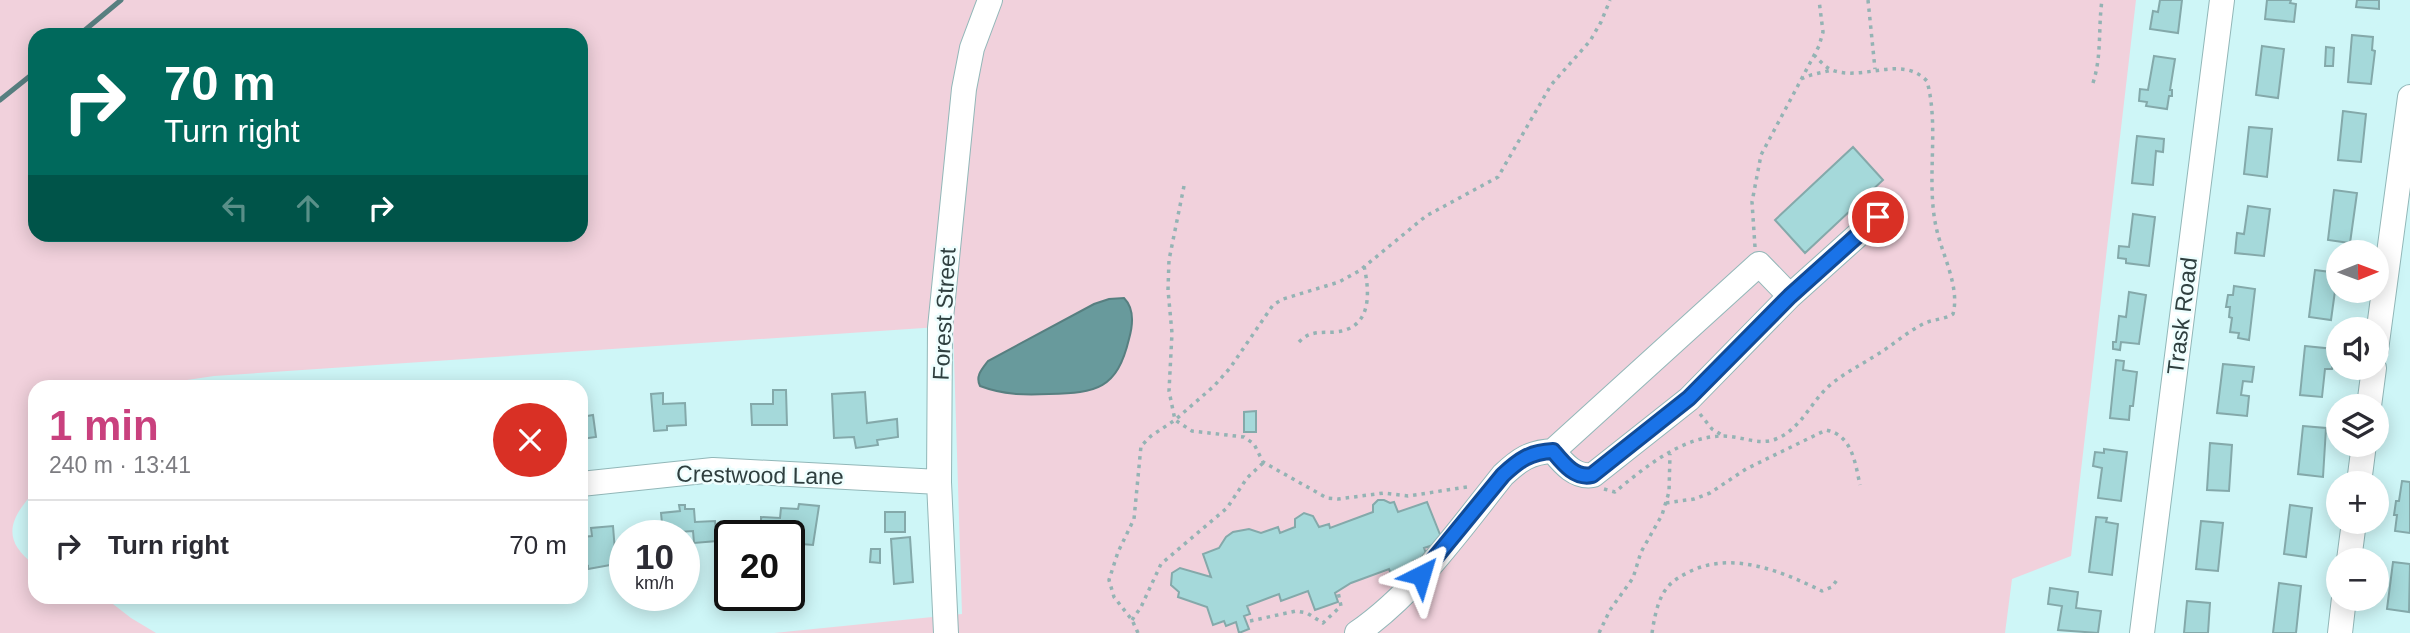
<!DOCTYPE html>
<meta charset="utf-8">
<style>
:root{--surface:#fff;--page:#f7f7f7;--text:#2b2b33;--muted:#7c7c81;--line:#e1e1e2;--accent:#c9417e}
body{margin:0;font-family:Arial,sans-serif;background:var(--page);color:var(--text);height:100vh;display:flex;flex-direction:column;font-size:26px;white-space:nowrap}
*{box-sizing:border-box;margin:0}
p{font-size:23px;color:var(--muted)}
.icon{flex:none;width:38px;height:38px;fill:none;stroke:currentColor;stroke-width:2;stroke-linecap:round;stroke-linejoin:round}
.map{position:relative;flex:1;overflow:hidden}
.details{position:absolute;left:28px;top:380px;width:560px;height:224px;display:flex;flex-direction:column;background:var(--surface);border-radius:21px;box-shadow:0 4px 18px #0003}
.details>*{flex:none}
.guide{position:absolute;left:28px;top:28px;width:560px;height:214px;border-radius:21px;box-shadow:0 4px 18px #0003;background:#00695c;color:#fff;overflow:hidden}
.needle{width:46px;rotate:89deg}
.tools{position:absolute;left:2326px;top:240px;display:grid;gap:14px}
.tools a{display:grid;place-items:center;width:63px;height:63px;border-radius:50%;background:var(--surface);box-shadow:0 4px 18px #0003;font-size:35px}
.speed{position:absolute;left:609px;top:520px;display:flex;gap:14px;font-size:35px;font-weight:700;text-align:center}
.speed>*{display:grid;place-content:center;width:91px;height:91px;border-radius:50%;background:var(--surface);box-shadow:0 4px 18px #0003;line-height:1}
.speed small{font-size:18px;font-weight:400}
.speed .limit{border:4px solid #111;border-radius:10px;background:#fff;color:#111}
.pin{position:absolute;display:grid;place-items:center;width:60px;height:60px;color:#fff;margin:-30px;border:4px solid #fff;border-radius:50%;box-shadow:0 2px 7px #0007}
.me{position:absolute;width:77px;margin:-38px;rotate:40deg;stroke-linejoin:round;filter:drop-shadow(0 0 5px #0008)}
.turn{display:flex;align-items:center;gap:24px;height:147px;padding:0 21px;font-size:32px}
.turn .icon{width:91px;height:91px;stroke-width:2.5}
.turn b{display:block;font-size:49px;line-height:60px}
.lanes{display:flex;align-items:center;height:66px;padding:0 21px;background:#0003;justify-content:center;gap:35px;direction:ltr}
.lanes .off{opacity:.35}
.round{display:grid;place-items:center;flex:none;width:74px;height:74px;border-radius:37px;background:var(--page)}
.headline{display:flex;align-items:center;justify-content:space-between;height:119px;padding:0 21px}
h1{font-size:42px;font-weight:800;line-height:52px;color:var(--accent)}
ul{padding:0;list-style:none}
li{display:flex;align-items:center;gap:21px;height:91px;padding:0 21px;border-top:2px solid var(--line)}
li div{flex:1}
li b{display:block;font-size:26px}
li em{font-style:normal}
.map>svg:first-child{display:block}
.green{fill:#f1d1dc;fill-rule:evenodd}
.water{fill:#689a9c;stroke:#577f80;stroke-width:2}
.lines{fill:none;stroke-linecap:round;stroke-linejoin:round}
.stream{stroke:#577f80;stroke-width:5}
.building{fill:#a5d9da;stroke:#84a9aa;stroke-width:2}
.minor-casing{stroke:#92b7b8;stroke-width:26}
.path{stroke:#94b3b4;stroke-width:3.5;stroke-dasharray:3.5 5;stroke-linecap:butt}
.minor{stroke:#fff;stroke-width:24}
.route-casing{stroke:#114b97;stroke-width:18}
.route{stroke:#1a73e8;stroke-width:12}
.labels{text-anchor:middle;dominant-baseline:central;stroke-width:5;stroke-linejoin:round;paint-order:stroke}
.street-label{font-size:23px;fill:#2f3f3f;stroke:#eefefe}
</style>
<div class="map">
<svg width="2410" height="633" viewBox="0 0 2410 633">
<rect width="100%" height="100%" fill="#cef6f7"/>
<path class="green" d="M0 0H2136L2071 556 2012 579 2005 633H774L962 614 953 326 214 376 140 387H35V491C9 519 1 540 35 565V597H104L131 618 156 633H0ZM35 35H581V234H35Z"/>
<path class="water" d="M1124 298C1135 309 1133 325 1129 339 1117 389 1097 393 1049 394 1024 395 1004 395 980 386 975 376 982 369 988 361L1094 304 1109 299Z"/>
<g class="lines">
<path class="stream" d="M79 35 121 0
M0 100 35 72"/>
</g>
<path class="building" d="M2160 0H2182L2178 33 2150 29 2153 11 2158 12Z
M2267 0H2291L2290 3 2296 4 2294 22 2265 19Z
M2357 0H2379V9L2356 7Z
M2352 35 2373 37 2372 50 2375 51 2371 84 2348 82Z
M2262 46 2284 49 2278 98 2256 95Z
M2326 47 2334 48 2333 66H2325Z
M2154 56 2175 59 2170 90H2172V96H2169L2167 109 2146 106 2147 102 2139 101 2140 89 2148 90Z
M2343 111 2366 114 2361 162 2338 160Z
M2249 127 2272 129 2267 177 2244 174Z
M2137 136 2164 139 2163 152 2156 151 2153 185 2132 183Z
M1853 147 1883 180 1805 253 1775 220Z
M2334 190 2357 193 2350 243 2328 240Z
M2248 206 2270 209 2264 256 2235 253 2237 233 2244 234Z
M2133 214 2155 217 2149 266 2126 263V259L2118 258 2119 246 2129 247Z
M2315 270 2338 273V290L2341 292 2335 291 2331 320 2309 317Z
M2234 286 2255 289 2249 340 2238 338 2239 333 2230 332 2232 318 2229 317 2230 307H2226L2228 295H2233Z
M2129 292 2146 295 2139 344 2121 342 2120 350 2113 349V342H2116L2119 316 2126 317Z
M2305 346 2334 349 2332 369H2325L2322 397 2300 395Z
M2116 360 2124 361 2123 370 2137 372 2133 406H2130L2129 420 2110 418Z
M2223 364 2254 367 2252 382 2243 381 2241 395 2249 396 2247 416 2217 413Z
M773 390H786L787 425H752L751 404H773Z
M865 392 867 423 897 419 898 437 877 440 878 445 856 448 854 437 834 438 832 394Z
M663 393V404L685 403 686 425 667 426V430L654 431 651 394Z
M1256 411V432H1244V412Z
M593 415 596 437 581 439V417Z
M2303 426 2326 428 2323 477 2298 474Z
M2210 443 2232 445 2229 491 2207 490Z
M2104 449 2127 452 2121 501 2098 498 2102 468 2093 466 2095 452 2104 453Z
M2402 481 2410 482V533L2395 531 2397 515H2394L2396 501H2399Z
M1378 500H1384L1390 503 1394 502 1398 512 1427 502 1443 542 1424 548 1427 556 1413 561 1416 571 1393 580 1389 569 1351 583 1335 593 1338 602 1315 610 1308 591 1281 601 1279 594 1247 606 1250 614 1244 616 1249 629 1239 633 1236 622 1226 626 1224 621 1213 625 1207 607 1178 597 1179 592 1171 585 1172 573 1180 568 1211 577 1203 554 1219 548 1226 537 1233 532 1249 529 1261 533 1278 527 1280 533 1295 527V519L1304 513 1313 516 1319 527 1329 524 1330 528 1373 512V505Z
M799 504 819 506 813 545 789 543V536H761V517L780 518 781 508 798 509Z
M679 505H685V509H694L695 522 715 521 717 541 694 543 693 531 663 533 661 513 680 511Z
M2290 505 2312 508 2306 557 2284 554Z
M885 512H905V532H885Z
M2096 517 2107 518 2106 522 2118 524 2112 575 2089 572Z
M2201 521 2223 523 2218 571 2196 569Z
M613 526 616 564 588 569V566L581 567 582 537 592 536 591 528Z
M910 537 913 582 894 584 891 539Z
M871 549H880V563L870 562Z
M2393 562 2410 564 2409 612 2387 609Z
M2279 583 2301 586 2296 633H2273Z
M2050 588 2078 592 2076 608 2101 611 2098 633 2058 630 2062 606 2048 604Z
M2187 601 2210 603 2208 633H2184Z"/>
<g class="lines">
<g class="minor-casing">
<path id="minor" d="M2376 350 2410 97
M2369 406 2374 368
M1553 451C1563 463 1575 478 1593 475L1689 399 1790 296
M2359 483 2364 444
M581 484 713 470 939 482
M2349 560 2354 522
M946 633 939 482 940 328 964 89 972 48 990 0
M1357 633C1415 593 1459 530 1503 475 1519 460 1530 452 1553 451L1759 264 1790 296 1878 217
M2142 633 2222 0
M2340 633 2344 598"/>
</g>
<path class="path" d="M1868 0 1875 69
M1801 79 1811 75 1832 70
M2093 83C2102 55 2098 29 2102 0
M1184 186 1169 260 1168 290 1172 333 1169 391 1175 420 1192 431 1244 437 1254 444 1263 462 1327 498 1338 499 1384 493 1408 496 1467 487
M1755 247 1752 202 1761 155 1819 46 1823 32 1819 0
M1299 342C1310 330 1322 333 1336 332 1372 328 1370 293 1364 266
M1700 414 1712 429 1722 435
M1604 489 1615 492C1645 467 1683 436 1723 436 1742 436 1758 446 1776 439 1801 429 1810 403 1829 386 1844 373 1861 365 1878 354 1893 345 1907 332 1923 324 1932 319 1944 320 1953 314 1960 288 1943 256 1937 231 1925 182 1940 129 1927 81 1901 54 1863 82 1832 70 1826 68 1820 61 1815 56
M1666 503 1694 499 1710 493 1746 469 1826 430C1852 435 1855 462 1860 485
M1132 620 1141 607 1161 564 1227 508 1247 478 1263 463
M1250 621 1296 611 1307 613 1323 623 1341 606 1338 592
M1138 633 1132 620 1114 597 1109 580 1118 552 1134 519 1141 446 1151 436 1175 420 1214 386 1230 368 1273 305 1283 299 1339 282 1359 271 1426 216 1498 177 1551 85 1590 41 1601 22 1610 0
M1599 633 1610 610 1633 578 1641 552 1662 515 1669 492 1670 454
M1652 633C1654 620 1657 603 1664 592 1670 582 1679 577 1689 572 1732 550 1783 572 1822 591L1832 587 1839 577"/>
<use href="#minor" class="minor"/>
</g>
<g class="lines">
<g class="route-casing">
<path id="route" d="M1421 575 1503 475C1519 460 1530 452 1553 451 1563 463 1575 479 1592 475L1689 398 1790 296 1878 217"/>
</g>
<use href="#route" class="route"/>
</g>
<g class="labels">
<g class="street-label">
<text transform="translate(944 314) rotate(-87)">Forest Street</text>
<text transform="translate(2182 316) rotate(-83)">Trask Road</text>
<text transform="translate(760 475) rotate(1)">Crestwood Lane</text>
</g>
</g>
</svg>
<div class="tools">
<a><svg class="needle" viewBox="-14 -14 28 28"><path d="M0-13l5 13h-10z" fill="#e53935"/><path d="M0 13l5-13h-10z" fill="#7c7c81"/></svg></a>
<a><svg class="icon" aria-label="sound" viewBox="0 0 24 24"><path d="M4 9h4l5-4v14l-5-4H4zM17 9q2 3 0 6"/></svg></a>
<a><svg class="icon" aria-label="layers" viewBox="0 0 24 24"><path d="M12 4l9 5-9 5-9-5zM3 14l9 5 9-5"/></svg></a>
<a>+</a>
<a>−</a>
</div>
<div class="speed"><div>10<small>km/h</small></div><div class="limit">20</div></div>
<div class="pin" style="left:1878px;top:217px;background:#d93025"><svg class="icon" aria-label="arrive" viewBox="0 0 24 24"><path d="M6 21V4h12l-3 4 3 4H6"/></svg></div>
<svg class="me" style="left:1421px;top:575px" viewBox="-20 -20 40 40"><path d="M0-17L14 15 0 8-14 15z" fill="#1a73e8" stroke="#fff" stroke-width="4"/></svg>
<div class="guide">
<div class="turn"><svg class="icon" aria-label="right" viewBox="0 0 24 24"><path d="M7 20v-9h11M14 6l5 5-5 5"/></svg><div><b>70 m</b>Turn right</div></div>
<div class="lanes"><svg class="icon off" aria-label="left" viewBox="0 0 24 24"><path d="M17 20v-9H6M10 6l-5 5 5 5"/></svg><svg class="icon off" aria-label="ahead" viewBox="0 0 24 24"><path d="M12 20V5M6 11l6-6 6 6"/></svg><svg class="icon" aria-label="right" viewBox="0 0 24 24"><path d="M7 20v-9h11M14 6l5 5-5 5"/></svg></div>
</div>
<section class="details">
<div class="headline"><div><h1>1 min</h1><p>240 m · 13:41</p></div><a class="round" style="background:#d93025;color:#fff"><svg class="icon" aria-label="close" viewBox="0 0 24 24"><path d="M6 6l12 12M18 6L6 18"/></svg></a></div>
<ul>
<li><svg class="icon" aria-label="right" viewBox="0 0 24 24"><path d="M7 20v-9h11M14 6l5 5-5 5"/></svg><div><b>Turn right</b></div><em>70 m</em></li>
</ul>
</section>
</div>
